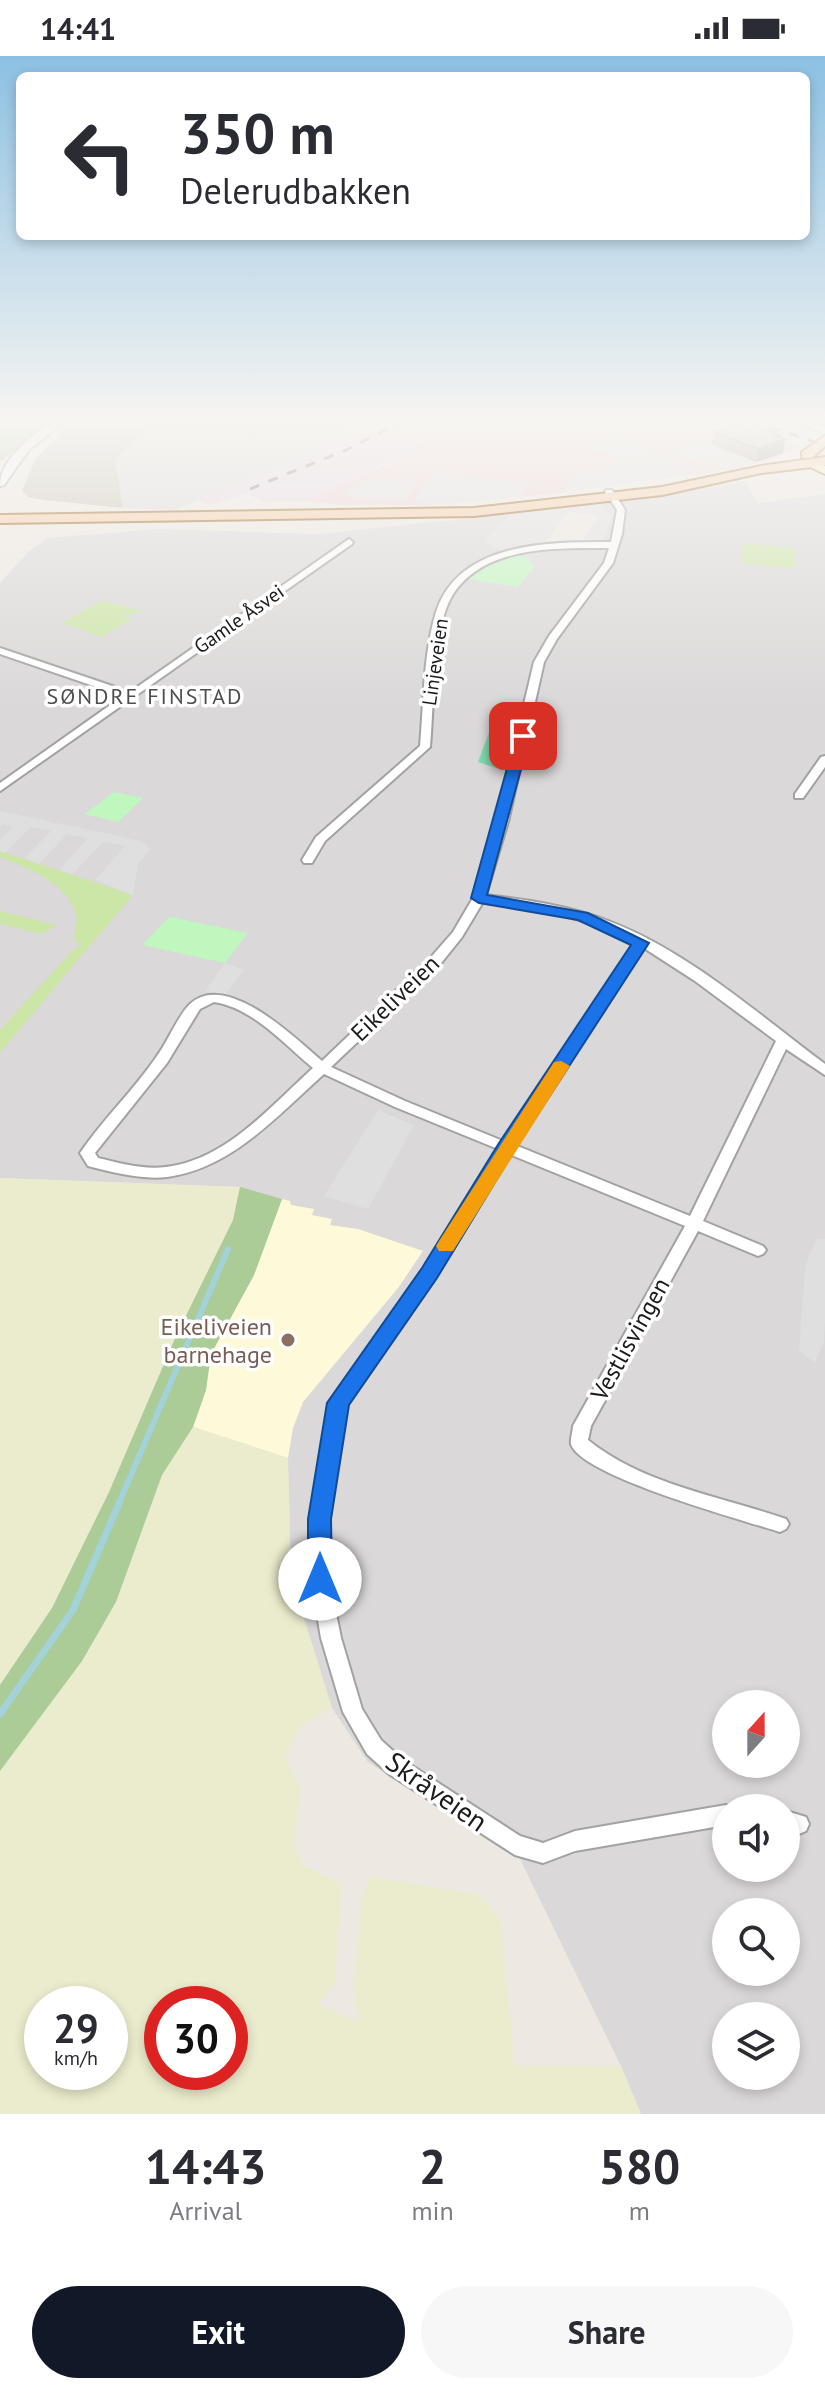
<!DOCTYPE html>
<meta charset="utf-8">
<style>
:root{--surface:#fff;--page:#f7f7f7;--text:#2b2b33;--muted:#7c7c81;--accent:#111827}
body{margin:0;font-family:"PT Sans",sans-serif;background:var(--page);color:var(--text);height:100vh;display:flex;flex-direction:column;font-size:30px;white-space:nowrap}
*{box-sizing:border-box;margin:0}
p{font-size:26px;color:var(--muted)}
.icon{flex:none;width:44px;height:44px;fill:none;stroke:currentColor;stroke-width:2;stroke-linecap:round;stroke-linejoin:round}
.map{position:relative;height:2058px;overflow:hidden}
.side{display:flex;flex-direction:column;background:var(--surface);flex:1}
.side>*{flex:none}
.banner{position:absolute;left:16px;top:16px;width:794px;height:168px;border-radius:12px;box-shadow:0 4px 12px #0003;background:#fff;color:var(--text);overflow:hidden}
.needle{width:52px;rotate:21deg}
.controls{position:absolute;left:712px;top:1634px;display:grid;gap:16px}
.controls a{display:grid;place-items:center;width:88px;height:88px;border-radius:50%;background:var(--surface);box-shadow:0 4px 12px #0003;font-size:40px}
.speed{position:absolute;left:24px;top:1930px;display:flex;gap:16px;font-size:40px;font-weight:700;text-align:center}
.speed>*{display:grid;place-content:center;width:104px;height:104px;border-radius:50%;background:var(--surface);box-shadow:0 4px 12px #0003;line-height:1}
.speed small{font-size:20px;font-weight:400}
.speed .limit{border:12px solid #d22;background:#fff;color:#111}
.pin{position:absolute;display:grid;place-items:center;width:68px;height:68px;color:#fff;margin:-34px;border-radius:16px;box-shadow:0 4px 12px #0006}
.me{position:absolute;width:88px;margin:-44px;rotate:0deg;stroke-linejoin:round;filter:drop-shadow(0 0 6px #0008)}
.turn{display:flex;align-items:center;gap:28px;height:168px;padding:0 32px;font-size:36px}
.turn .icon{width:104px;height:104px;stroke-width:2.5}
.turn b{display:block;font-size:56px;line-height:68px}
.eta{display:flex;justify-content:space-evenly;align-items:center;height:136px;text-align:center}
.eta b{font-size:48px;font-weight:700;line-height:56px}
.primary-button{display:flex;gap:16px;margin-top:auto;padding:16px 32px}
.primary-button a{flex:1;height:92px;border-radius:48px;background:var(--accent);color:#fff;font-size:32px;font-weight:700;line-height:92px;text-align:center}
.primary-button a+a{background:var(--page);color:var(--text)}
.status{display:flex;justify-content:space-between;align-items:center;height:56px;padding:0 40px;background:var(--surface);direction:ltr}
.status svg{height:22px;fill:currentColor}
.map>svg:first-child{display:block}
.residential{fill:#dad8d8;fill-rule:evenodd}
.commercial{fill:#edd0d2}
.industrial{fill:#e6d3e4}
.education{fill:#fefad9}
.construction{fill:#c1bfad}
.farmland{fill:#ebebcd;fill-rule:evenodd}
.grass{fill:#cce6a8}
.forest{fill:#abcb97}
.park{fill:#bff7be}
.pitch{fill:#81dab0}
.parking{fill:#dfdfdf}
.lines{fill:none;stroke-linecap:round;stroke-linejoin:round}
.stream-far1{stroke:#a3d2d9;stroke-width:6}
.stream{stroke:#a3d2d9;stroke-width:7}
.minor-casing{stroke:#a2a2a2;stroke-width:4}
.tertiary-casing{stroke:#a2a2a2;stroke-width:4}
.secondary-casing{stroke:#6a6c08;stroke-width:4}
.primary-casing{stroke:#8d5405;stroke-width:4}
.minor{fill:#fff;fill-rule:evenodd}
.tertiary{fill:#fff;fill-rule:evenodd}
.secondary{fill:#f6f4b5;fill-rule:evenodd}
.primary{fill:#f8c89b;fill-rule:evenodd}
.rail{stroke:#696969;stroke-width:3;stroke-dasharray:10 10;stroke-linecap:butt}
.wall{fill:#a69d98}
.shaded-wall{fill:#87807c}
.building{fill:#c1b7b1;stroke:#87807c;stroke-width:2}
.route{fill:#1a73e8;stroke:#114b97;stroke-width:2}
.slow{fill:#f59e0b}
.education-dot{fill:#8d6e63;stroke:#fff;stroke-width:3}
.labels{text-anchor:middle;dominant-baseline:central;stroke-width:7;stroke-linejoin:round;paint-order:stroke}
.far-street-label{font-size:20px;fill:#1b1b1b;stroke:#fff}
.far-neighbourhood-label{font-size:22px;letter-spacing:2px;fill:#4e4e4e;stroke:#fff}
.street-label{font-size:24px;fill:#1b1b1b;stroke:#fff}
.education-label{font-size:24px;fill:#785e54;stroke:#fff;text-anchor:end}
.near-street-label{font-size:28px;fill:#1b1b1b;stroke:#fff}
</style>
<div class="status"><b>14:41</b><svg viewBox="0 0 49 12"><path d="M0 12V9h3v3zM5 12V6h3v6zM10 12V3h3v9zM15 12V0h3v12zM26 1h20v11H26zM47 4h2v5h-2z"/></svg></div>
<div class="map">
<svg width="825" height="2058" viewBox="0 0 825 2058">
<rect width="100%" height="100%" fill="#ede8e1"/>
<path class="residential" d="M167 364H307L352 372 320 389 319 396 174 454 123 452 115 404 139 379Z
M745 425 758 447 825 438V2058H641L621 2010 520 1803 368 1706 332 1652 291 1521 288 1402 193 1371 206 1334 240 1131 0 1122V527L29 495 48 482 158 473 318 478 510 458 485 486 597 485 612 460 598 447 630 445ZM726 1648H786V1708H726ZM726 1752H786V1812H726ZM726 1856H786V1916H726ZM726 1960H786V2020H726Z"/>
<path class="commercial" d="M456 364H541L571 368 574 364H731L799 391 776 402 733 413 533 440 429 449H342L303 445 386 409Z"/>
<path class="industrial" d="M372 364H456L415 387 423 390 303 445 266 446 246 438 210 449 196 444 319 396 320 389Z"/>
<path class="education" d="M282 1143 290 1145 291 1149 314 1153 312 1159 332 1163 330 1169 358 1173 423 1195 398 1232 303 1346 293 1372 288 1402 193 1371 206 1334 211 1298 254 1219Z"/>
<path class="construction" d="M83 364H167L139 379 115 404 123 452 44 444 28 441 22 435 35 404 52 386Z"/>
<path class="farmland" d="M0 1122 240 1131 233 1164 176 1280 109 1436 52 1552 0 1629Z
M193 1371 288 1402 291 1521 332 1652 300 1671 285 1701 301 1734 294 1789 303 1809 341 1828 335 1928 318 1948 358 1966 354 1929 362 1840 371 1821 479 1839 500 1862 515 2010H621L641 2058H0V1715L82 1605 116 1546 162 1419ZM42 1948H110V2016H42ZM162 1948H230V2016H162Z"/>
<path class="grass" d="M743 487 795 492V513L741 507Z
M103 544 145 556 122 559 132 563 102 581 61 567Z
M0 795 133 839 0 997V974L75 892 83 888 74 885C74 877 78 866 76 859 69 827 26 812 0 801Z
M0 855 57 869 42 878 0 868Z"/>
<path class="forest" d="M0 364H53L0 406Z
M240 1131 282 1143 254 1219 211 1298 206 1334 193 1371 162 1419 116 1546 82 1605 0 1715V1629L52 1552 109 1436 176 1280 233 1164Z"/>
<path class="park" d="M516 499 526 501 535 511 517 531 469 523 489 508Z
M114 736 143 742 118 766 85 758Z
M169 861H170L248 877 225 907 142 889Z"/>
<path class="pitch" d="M490 674 512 678 502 714 478 706Z"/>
<path class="parking" d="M573 374 624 382 688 413 685 419 674 421 563 436 579 413 607 417 618 399 590 395 594 388 605 389 609 382 571 377Z
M706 386 756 406 723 414 668 395Z
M437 416 509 425 532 426 521 441 429 449 413 444Z
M376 420 417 425 404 444 357 442 344 436Z
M598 447 612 460 605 483 583 484 597 460 569 456 544 488 503 496 485 486 510 458Z
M0 755 142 785 150 793 138 808 133 839 95 824 125 790 103 786 72 819 60 813 88 782 67 778 39 808 25 802 51 775 31 771 5 797 0 795V784L13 771 3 768 0 771Z
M225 907 244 914 225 939 205 935Z
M378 1054 414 1069 368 1153 324 1140Z
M816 1183H825V1264L824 1286 815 1307 799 1295 805 1211Z"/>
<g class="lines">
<path class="stream-far1" d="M119 1447 228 1193"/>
<path class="stream" d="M0 1658 73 1554 120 1445"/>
<g class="minor-casing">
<path id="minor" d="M789 364H801L825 372V377Z
M606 434H612L625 454 622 478 613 507 557 583 544 606 508 766 486 839C528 844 572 850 611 866 689 896 759 959 825 1008V1019L786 993 703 1165 763 1190 766 1194 763 1198 758 1200 698 1175 591 1370 588 1384C644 1429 720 1440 786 1463L789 1468 786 1473 780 1476C746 1465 580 1420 571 1388 570 1383 573 1375 573 1370L685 1170 509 1098 435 1221 346 1348 329 1463V1523L341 1582 362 1653 381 1684 403 1704 520 1780 543 1787 575 1775 726 1749 733 1752H726V1769L575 1795 543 1807 515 1799 389 1718 367 1698 343 1656 321 1582 311 1523V1463L330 1347 423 1213 498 1093 395 1051 324 1018C277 1060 232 1112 167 1121 141 1124 112 1116 88 1110L80 1097C103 1063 134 1034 157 1000 167 987 179 958 190 948 226 914 295 982 322 1005L432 900 453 876 473 842 496 766 534 606 549 580 604 507 609 492C557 492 483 489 452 540 432 574 434 651 430 691L325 785 312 807H304L302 804 316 781 420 690C424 646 423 599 436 556 459 485 550 486 611 486L617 454 605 436ZM483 846C536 852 587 861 635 887L503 1085 405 1045 331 1011 442 906 462 881ZM644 892 695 925 776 985 690 1160 515 1089ZM214 946C253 952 284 988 313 1012 271 1050 226 1104 166 1111 143 1114 120 1107 98 1102L95 1097 167 1007 200 953Z
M349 483 353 486 352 488 0 735V727L123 640 0 598V592L130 636Z
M825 700V711L803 742H795V738L821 701Z
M786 1755 806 1761 809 1768 806 1775 799 1778 786 1775Z"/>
</g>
<g class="tertiary-casing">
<path id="tertiary" d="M54 364H66L28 395 4 429 0 430C0 401 34 380 54 364Z"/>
</g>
<g class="secondary-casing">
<path id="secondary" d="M812 404 825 410V418L808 410 806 408Z"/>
</g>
<g class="primary-casing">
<path id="primary" d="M825 380V390L812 402H802V396Z
M825 401V409L821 410 761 417 662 439 474 460 0 467V459L474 452 662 431 761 410Z"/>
</g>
<use href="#minor" class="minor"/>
<use href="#tertiary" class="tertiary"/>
<use href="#secondary" class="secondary"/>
<use href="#primary" class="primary"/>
<path class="rail" d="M751 364 825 390
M250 433 346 394 405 364"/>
</g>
<path class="wall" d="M714 376 781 379 780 382 785 383 783 397 756 406 712 389Z"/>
<path class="shaded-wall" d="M781 379 780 385 785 383 783 397 756 406 758 393 776 380Z"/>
<path class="building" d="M746 365 781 379 776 380 785 383 758 393 714 376Z"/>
<linearGradient id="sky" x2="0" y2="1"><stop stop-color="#8cc0e2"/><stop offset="0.56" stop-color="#f7f5f2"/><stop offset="1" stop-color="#f7f5f2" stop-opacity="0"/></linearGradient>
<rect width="825" height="652" fill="url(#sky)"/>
<path class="route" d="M523 676 530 680 487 839 588 857 649 887 514 1095 437 1222 349 1349 331 1463 332 1523 329 1530 320 1533 312 1530 308 1523V1463L327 1347 422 1212 499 1087 631 889 578 864 479 847 471 842 516 680Z"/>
<path class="slow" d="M561 1005 570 1010 453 1195H439L436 1190 439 1185 554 1006Z"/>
<circle class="education-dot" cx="288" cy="1284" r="8"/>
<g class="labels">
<g class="far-street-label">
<text transform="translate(239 563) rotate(-35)">Gamle Åsvei</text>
<text transform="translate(435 606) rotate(-82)">Linjeveien</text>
</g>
<g class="far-neighbourhood-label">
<text x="145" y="640">SØNDRE FINSTAD</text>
</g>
<g class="street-label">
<text transform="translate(395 942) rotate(-44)">Eikeliveien</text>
<text transform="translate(630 1283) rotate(-61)">Vestlisvingen</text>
</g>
<g class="education-label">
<text x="272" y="1270">Eikeliveien<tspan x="272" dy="28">barnehage</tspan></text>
</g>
<g class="near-street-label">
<text transform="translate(437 1735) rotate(35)">Skråveien</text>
</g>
</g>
</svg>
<div class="controls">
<a><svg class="needle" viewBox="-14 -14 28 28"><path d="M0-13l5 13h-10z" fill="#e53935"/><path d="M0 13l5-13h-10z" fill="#7c7c81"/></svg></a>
<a><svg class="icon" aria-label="sound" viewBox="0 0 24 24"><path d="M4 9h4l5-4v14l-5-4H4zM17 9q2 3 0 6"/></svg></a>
<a><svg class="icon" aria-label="search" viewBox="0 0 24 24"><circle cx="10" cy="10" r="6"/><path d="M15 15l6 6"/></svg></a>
<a><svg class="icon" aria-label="layers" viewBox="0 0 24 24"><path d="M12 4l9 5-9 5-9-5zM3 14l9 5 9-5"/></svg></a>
</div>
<div class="speed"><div>29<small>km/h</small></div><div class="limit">30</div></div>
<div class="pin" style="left:523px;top:680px;background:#d93025"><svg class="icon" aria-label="arrive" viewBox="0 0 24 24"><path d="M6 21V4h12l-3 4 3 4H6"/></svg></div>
<svg class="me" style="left:320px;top:1523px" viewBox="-20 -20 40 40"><circle r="19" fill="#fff"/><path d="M0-13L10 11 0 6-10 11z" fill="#1a73e8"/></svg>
<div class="banner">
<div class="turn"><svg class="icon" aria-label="left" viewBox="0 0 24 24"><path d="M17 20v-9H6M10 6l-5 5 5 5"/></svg><div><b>350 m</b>Delerudbakken</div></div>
</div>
</div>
<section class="side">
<div class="eta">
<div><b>14:43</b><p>Arrival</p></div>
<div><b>2</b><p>min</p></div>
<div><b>580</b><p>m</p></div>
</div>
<div class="primary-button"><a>Exit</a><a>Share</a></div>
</section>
